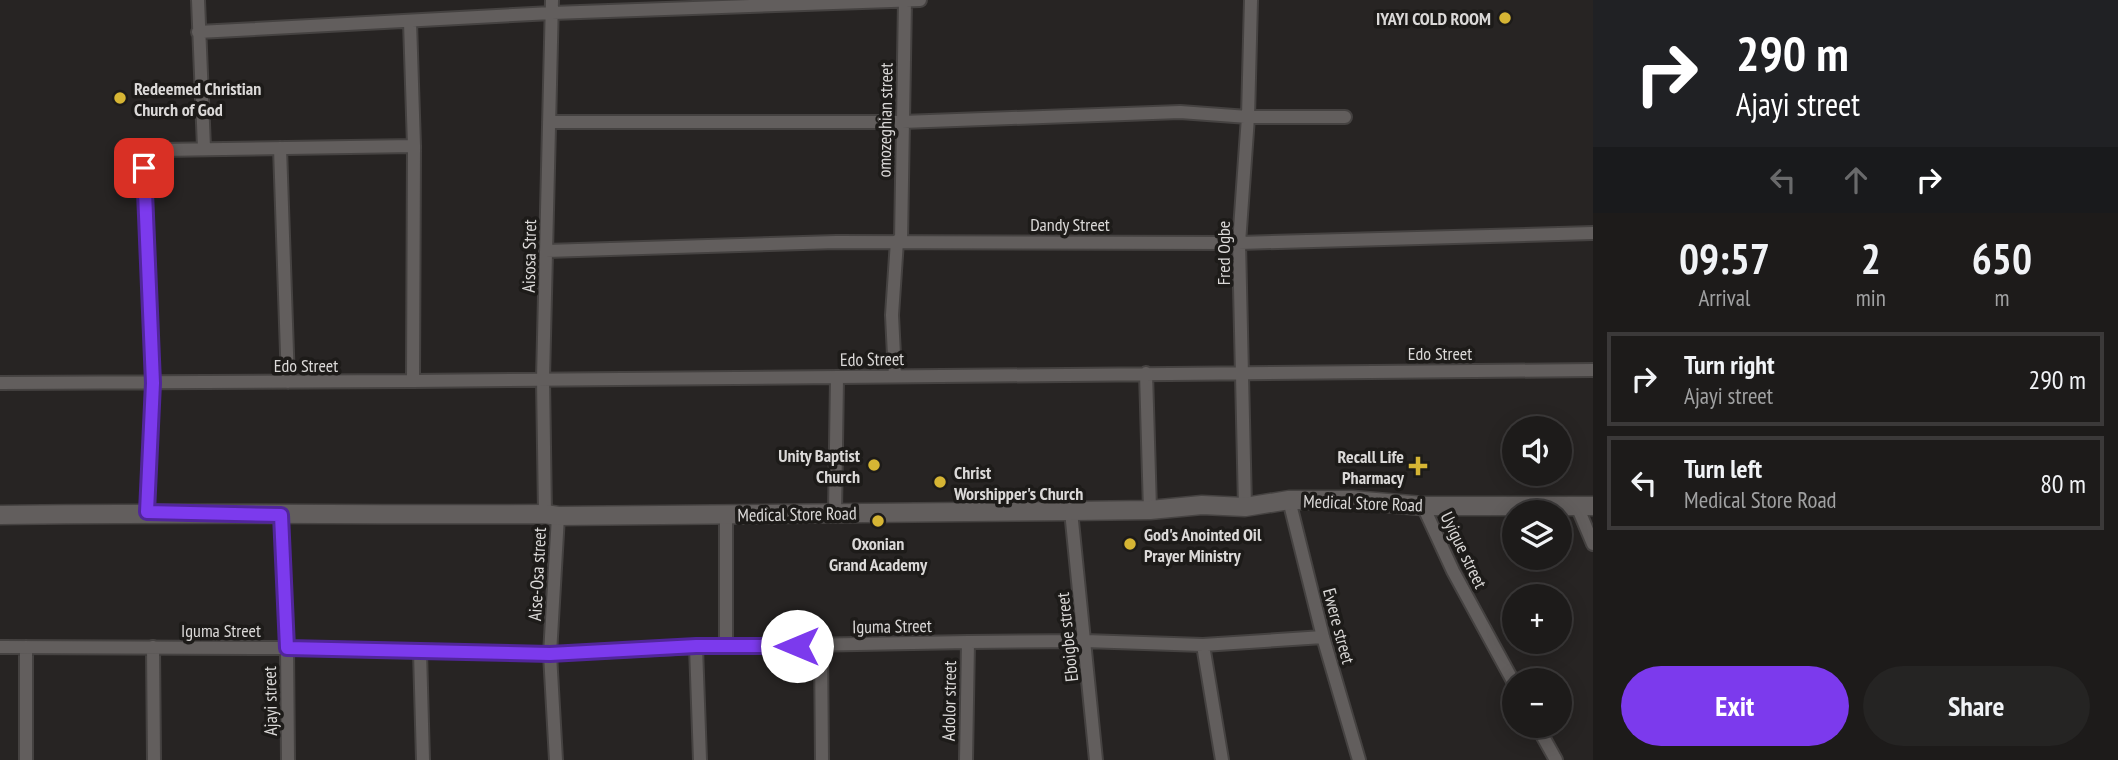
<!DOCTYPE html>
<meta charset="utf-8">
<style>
:root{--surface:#1d1b1a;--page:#252423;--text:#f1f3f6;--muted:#a0a1a2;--line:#3b3939;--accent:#7c3aed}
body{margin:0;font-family:"PT Sans Narrow",sans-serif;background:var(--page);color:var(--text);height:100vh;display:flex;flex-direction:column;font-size:26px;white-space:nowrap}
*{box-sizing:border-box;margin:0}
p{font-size:23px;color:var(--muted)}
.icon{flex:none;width:38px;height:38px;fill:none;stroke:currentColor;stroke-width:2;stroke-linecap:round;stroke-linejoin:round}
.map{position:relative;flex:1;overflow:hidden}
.panel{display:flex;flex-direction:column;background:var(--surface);width:525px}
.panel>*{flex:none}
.banner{background:#202124;color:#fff;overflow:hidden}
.tools{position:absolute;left:1502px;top:416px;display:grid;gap:14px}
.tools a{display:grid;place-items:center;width:70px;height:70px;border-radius:50%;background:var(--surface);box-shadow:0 4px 18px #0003,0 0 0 2px var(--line);font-size:35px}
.pin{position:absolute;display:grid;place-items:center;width:60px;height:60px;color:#fff;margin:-30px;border-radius:14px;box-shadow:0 4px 10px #0006}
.me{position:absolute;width:77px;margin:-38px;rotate:270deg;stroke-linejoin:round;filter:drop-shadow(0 0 5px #0008)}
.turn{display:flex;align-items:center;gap:24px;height:147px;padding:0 28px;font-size:32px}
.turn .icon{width:91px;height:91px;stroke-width:2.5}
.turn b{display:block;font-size:49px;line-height:60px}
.lanes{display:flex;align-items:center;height:66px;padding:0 28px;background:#0003;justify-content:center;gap:35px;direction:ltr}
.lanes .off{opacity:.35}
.eta{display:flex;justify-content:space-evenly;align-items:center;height:119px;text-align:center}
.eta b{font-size:42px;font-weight:700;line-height:49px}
.button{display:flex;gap:14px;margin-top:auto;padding:14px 28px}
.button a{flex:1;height:80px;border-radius:42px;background:var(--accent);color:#fff;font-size:28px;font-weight:700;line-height:80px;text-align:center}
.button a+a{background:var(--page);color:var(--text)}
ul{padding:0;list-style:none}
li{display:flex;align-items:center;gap:21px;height:94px;margin:0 14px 10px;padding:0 14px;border:4px solid var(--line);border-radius:0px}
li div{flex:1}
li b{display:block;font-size:26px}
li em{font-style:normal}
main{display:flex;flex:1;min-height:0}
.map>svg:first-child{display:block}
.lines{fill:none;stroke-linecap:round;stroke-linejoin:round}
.street-casing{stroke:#454241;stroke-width:16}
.secondary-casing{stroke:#454241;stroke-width:21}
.street{stroke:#625e5d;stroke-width:12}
.secondary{stroke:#625e5d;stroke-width:18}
.route-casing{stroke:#51269a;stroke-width:18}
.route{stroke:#7c3aed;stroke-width:12}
.poi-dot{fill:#d6b534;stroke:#1d1b19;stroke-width:2.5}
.labels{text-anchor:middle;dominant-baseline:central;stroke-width:7;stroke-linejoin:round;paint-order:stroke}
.poi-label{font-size:18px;font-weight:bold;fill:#dbd9d8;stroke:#1d1b19;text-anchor:end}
.street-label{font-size:18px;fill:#dbd9d8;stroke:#1d1b19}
</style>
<main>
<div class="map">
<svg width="1593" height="760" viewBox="0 0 1593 760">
<rect width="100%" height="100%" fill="#272423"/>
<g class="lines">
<g class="street-casing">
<path id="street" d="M198 0 204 148
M410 22 414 146 413 381
M198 32 552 13 920 0
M549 122H902L1180 112 1248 117H1345
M280 148 288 382
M901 241 905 0
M546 251 836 242 1239 243 1593 233
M1146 373 1150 510
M895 376 892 315 897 241
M0 383 413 381 1593 370
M1289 500 1323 637 1359 760
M1423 506 1453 571 1514 683
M1577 506 1593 544
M1245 507 1239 243 1248 117 1251 0
M1071 511 1096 760
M147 512 153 383 144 168 150 156 161 150 414 146
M835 513 837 378
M545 514 543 379 552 0
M281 515 287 648 288 760
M726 515V646
M821 645 822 760
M1203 645 1222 760
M0 647 287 648 550 654 696 647 968 642 1085 641 1203 645 1323 637
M153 647 154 760
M696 647 700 760
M420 652 423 760
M1537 726 1556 760
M26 760V647
M556 760 550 654 558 516
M966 760 968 642"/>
</g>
<g class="secondary-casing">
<path id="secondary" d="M0 515C182 512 363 515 545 514L558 516 1071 511 1150 510 1202 505 1245 507 1289 500H1352L1423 506H1593"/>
</g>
<use href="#street" class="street"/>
<use href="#secondary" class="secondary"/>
</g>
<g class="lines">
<g class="route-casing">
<path id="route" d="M144 168 153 383 147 512 281 515 287 648 550 654 696 646H797"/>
</g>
<use href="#route" class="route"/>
</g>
<g class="poi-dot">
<circle cx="1505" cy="18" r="7"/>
<circle cx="120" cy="98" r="7"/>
<circle cx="874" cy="465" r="7"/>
<path d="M1414.5 455.5h7v7h7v7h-7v7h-7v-7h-7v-7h7z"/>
<circle cx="940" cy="482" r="7"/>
<circle cx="878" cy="521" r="7"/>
<circle cx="1130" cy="544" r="7"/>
</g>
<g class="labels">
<g class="poi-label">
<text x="1491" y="18">IYAYI COLD ROOM</text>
<text x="134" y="88" text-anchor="start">Redeemed Christian<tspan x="134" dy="21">Church of God</tspan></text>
<text x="860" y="455">Unity Baptist<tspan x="860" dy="21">Church</tspan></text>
<text x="1404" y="456">Recall Life<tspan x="1404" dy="21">Pharmacy</tspan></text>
<text x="954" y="472" text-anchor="start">Christ<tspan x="954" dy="21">Worshipper's Church</tspan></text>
<text x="1144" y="534" text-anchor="start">God's Anointed Oil<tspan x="1144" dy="21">Prayer Ministry</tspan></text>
<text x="878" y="543" text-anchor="middle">Oxonian<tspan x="878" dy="21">Grand Academy</tspan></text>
</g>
<g class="street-label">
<text transform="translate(885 120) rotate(-89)">omozeghian street</text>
<text x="1070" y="224">Dandy Street</text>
<text transform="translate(1223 253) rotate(-90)">Fred Ogbe</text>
<text transform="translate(529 256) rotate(-89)">Aisosa Stret</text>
<text x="1440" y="353">Edo Street</text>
<text transform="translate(872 359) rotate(-1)">Edo Street</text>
<text x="306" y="365">Edo Street</text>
<text transform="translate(1363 503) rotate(2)">Medical Store Road</text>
<text transform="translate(797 514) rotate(-1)">Medical Store Road</text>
<text transform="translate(1464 550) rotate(64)">Uyigue street</text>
<text transform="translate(537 574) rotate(-87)">Aise-Osa street</text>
<text transform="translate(892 626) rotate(-1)">Iguma Street</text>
<text transform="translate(1339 626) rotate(75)">Ewere street</text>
<text x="221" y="630">Iguma Street</text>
<text transform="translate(1067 637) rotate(-96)">Eboigbe street</text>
<text transform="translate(270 701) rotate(-91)">Ajayi street</text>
<text transform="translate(949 701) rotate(-89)">Adolor street</text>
</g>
</g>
</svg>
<div class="tools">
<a><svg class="icon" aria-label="sound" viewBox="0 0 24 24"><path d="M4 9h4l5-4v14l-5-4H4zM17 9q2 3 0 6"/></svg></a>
<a><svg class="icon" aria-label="layers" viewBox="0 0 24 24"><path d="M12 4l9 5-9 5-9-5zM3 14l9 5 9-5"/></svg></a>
<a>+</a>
<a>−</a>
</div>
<div class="pin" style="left:144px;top:168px;background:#d93025"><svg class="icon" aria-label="arrive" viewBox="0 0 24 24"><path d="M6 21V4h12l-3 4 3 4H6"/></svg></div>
<svg class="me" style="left:797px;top:646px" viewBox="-20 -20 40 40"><circle r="19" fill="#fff"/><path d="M0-13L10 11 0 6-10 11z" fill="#7c3aed"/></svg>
</div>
<section class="panel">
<div class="banner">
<div class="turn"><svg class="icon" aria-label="right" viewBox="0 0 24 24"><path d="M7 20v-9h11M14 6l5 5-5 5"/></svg><div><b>290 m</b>Ajayi street</div></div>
<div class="lanes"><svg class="icon off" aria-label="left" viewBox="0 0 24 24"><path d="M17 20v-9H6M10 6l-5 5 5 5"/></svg><svg class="icon off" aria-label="ahead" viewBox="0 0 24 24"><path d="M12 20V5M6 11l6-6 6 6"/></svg><svg class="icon" aria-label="right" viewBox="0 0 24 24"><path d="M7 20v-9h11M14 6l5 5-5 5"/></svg></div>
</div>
<div class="eta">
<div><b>09:57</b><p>Arrival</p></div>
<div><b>2</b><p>min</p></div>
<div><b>650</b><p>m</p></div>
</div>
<ul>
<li><svg class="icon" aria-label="right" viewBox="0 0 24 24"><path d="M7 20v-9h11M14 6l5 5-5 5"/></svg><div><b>Turn right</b><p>Ajayi street</p></div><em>290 m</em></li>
<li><svg class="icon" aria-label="left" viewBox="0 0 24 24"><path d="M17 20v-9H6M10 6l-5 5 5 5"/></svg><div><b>Turn left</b><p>Medical Store Road</p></div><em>80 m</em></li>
</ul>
<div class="button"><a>Exit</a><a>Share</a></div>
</section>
</main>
